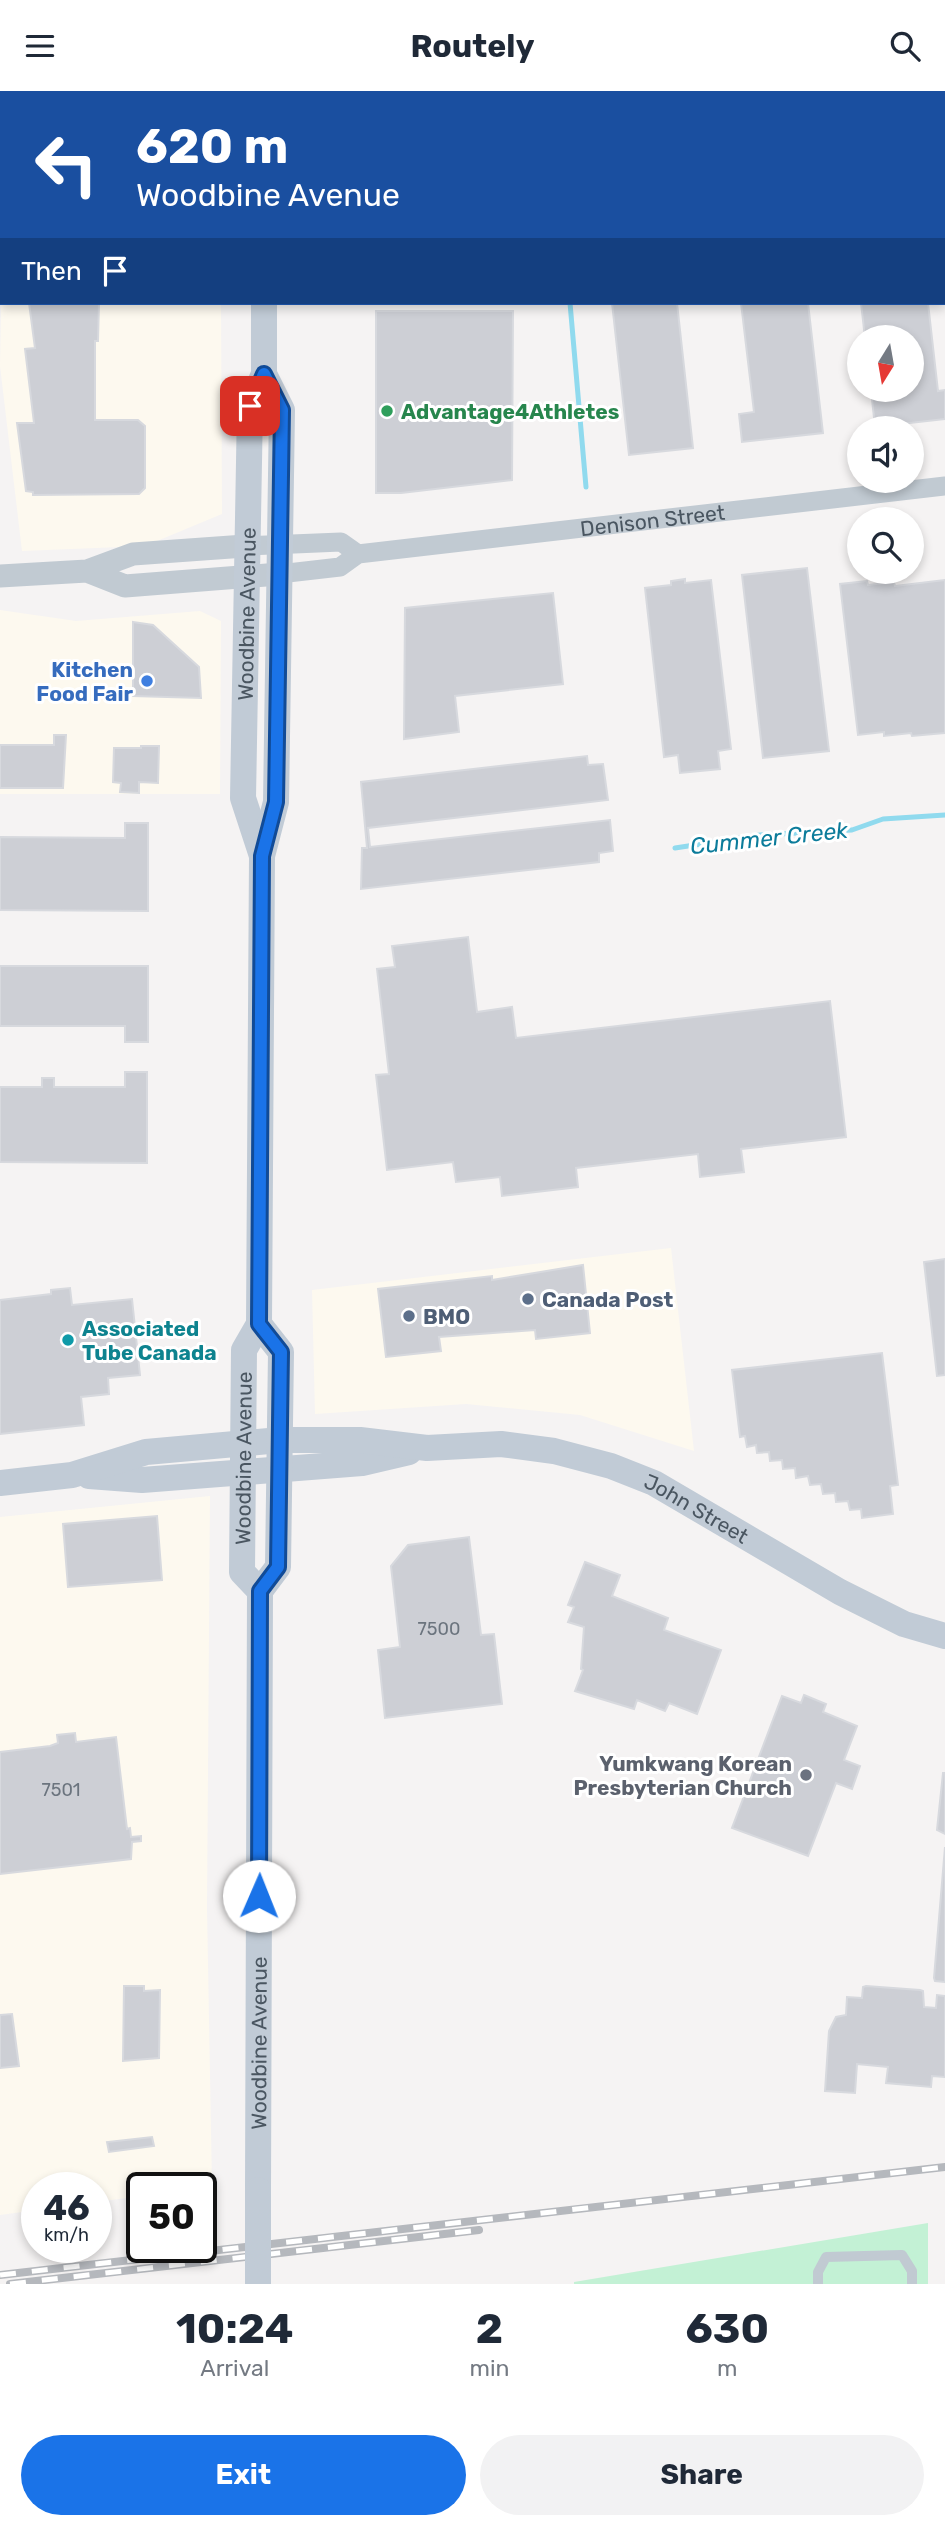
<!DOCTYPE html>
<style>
:root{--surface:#fff;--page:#f2f2f3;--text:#1f2937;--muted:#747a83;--accent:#1a73e8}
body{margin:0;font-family:Rubik,sans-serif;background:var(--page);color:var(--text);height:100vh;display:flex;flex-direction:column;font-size:26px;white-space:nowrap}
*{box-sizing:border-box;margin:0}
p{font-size:23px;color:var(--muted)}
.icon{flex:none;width:38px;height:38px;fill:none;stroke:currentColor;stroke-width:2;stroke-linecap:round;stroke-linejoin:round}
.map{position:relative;height:2193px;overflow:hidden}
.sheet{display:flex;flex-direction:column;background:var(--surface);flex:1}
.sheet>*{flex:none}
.guide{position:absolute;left:0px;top:0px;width:945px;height:214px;box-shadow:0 4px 10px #0003;background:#1a4fa0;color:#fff;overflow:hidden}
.needle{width:46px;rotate:191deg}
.fabs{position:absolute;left:847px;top:234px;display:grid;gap:14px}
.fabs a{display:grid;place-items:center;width:77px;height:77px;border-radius:50%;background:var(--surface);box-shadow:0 4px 10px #0003;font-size:35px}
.speed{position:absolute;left:21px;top:2081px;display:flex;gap:14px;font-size:35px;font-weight:700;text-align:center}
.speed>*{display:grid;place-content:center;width:91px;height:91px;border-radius:50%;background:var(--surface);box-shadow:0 4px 10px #0003;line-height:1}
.speed small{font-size:18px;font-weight:400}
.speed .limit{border:4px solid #111;border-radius:10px;background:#fff;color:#111}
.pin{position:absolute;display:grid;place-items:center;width:60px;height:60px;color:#fff;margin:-30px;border-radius:14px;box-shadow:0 4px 10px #0006}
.me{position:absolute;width:77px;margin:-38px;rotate:1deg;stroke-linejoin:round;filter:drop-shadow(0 0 5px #0008)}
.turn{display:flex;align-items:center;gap:24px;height:147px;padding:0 21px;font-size:32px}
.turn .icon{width:91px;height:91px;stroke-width:2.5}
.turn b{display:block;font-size:49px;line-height:60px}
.then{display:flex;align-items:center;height:66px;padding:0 21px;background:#0003;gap:14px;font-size:26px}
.eta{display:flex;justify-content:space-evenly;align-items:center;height:119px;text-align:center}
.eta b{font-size:42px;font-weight:700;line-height:49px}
.primary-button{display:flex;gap:14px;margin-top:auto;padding:14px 21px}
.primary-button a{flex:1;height:80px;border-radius:42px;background:var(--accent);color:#fff;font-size:28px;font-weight:700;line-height:80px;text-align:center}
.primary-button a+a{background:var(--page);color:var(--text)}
header{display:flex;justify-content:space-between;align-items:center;height:91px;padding:0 21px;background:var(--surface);font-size:32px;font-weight:700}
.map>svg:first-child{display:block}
.commercial{fill:#fdf9ef}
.green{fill:#c3f1d5}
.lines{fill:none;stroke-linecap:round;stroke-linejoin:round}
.stream{stroke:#90daee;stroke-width:5}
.building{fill:#cdcfd5;stroke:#d7d9de;stroke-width:2}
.service{stroke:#c1cad2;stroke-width:10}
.minor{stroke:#c1cad2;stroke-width:19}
.tertiary{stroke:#c1cad2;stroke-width:23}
.secondary{stroke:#c1cbd6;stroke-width:26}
.rail-casing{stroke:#b5b8bd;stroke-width:8}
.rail{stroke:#fff;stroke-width:5;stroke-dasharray:16;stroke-linecap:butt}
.secondary-bridge{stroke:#c1cbd6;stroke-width:26}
.route-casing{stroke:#114b97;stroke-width:18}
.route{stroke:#1a73e8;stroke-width:12}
.leisure-dot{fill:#2e9e5b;stroke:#fff;stroke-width:2.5}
.shop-dot{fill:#3f7fe0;stroke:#fff;stroke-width:2.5}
.service-dot{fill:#5c6f8a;stroke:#fff;stroke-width:2.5}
.culture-dot{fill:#0f9aa8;stroke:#fff;stroke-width:2.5}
.worship-dot{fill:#6b7280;stroke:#fff;stroke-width:2.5}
.labels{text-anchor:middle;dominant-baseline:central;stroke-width:6;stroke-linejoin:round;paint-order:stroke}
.number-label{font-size:18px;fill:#6b747e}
.leisure-label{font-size:21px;font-weight:bold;fill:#27864d;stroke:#fff;text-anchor:start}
.street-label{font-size:21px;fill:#4a5661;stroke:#fff}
.shop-label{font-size:21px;font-weight:bold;fill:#366cbe;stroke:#fff;text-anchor:end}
.service-label{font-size:21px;font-weight:bold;fill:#4e5e75;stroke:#fff;text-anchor:start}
.culture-label{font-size:21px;font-weight:bold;fill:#0d838f;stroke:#fff;text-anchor:start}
.worship-label{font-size:21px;font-weight:bold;fill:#5b616d;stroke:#fff;text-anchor:end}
.water-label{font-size:23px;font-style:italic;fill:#0c7c9b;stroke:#fff}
</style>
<header><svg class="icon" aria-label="menu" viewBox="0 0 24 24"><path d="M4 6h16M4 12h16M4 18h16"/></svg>Routely<svg class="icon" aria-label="search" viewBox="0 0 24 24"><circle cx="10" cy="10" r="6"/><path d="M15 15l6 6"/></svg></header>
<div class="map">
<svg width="945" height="2193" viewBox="0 0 945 2193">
<rect width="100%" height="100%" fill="#f5f3f3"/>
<path class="commercial" d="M319 0H575L576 2H319Z
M2 168V212H221L222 423 145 455 22 460 0 275Z
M0 519 76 530 200 520 221 530 220 703H0Z
M671 1157 694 1360 580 1324 466 1313 315 1323 312 1199Z
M210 1405 207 1817 212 2095 142 2096V2105L96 2111V2096H37V2119L0 2124V1426Z"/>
<path class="green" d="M928 2132V2193H574V2191Z"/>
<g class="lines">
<path class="stream" d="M570 212 586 396
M675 757 760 744 852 739 883 728 945 724"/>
</g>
<path class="building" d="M0 0 122 2H2L0 131Z
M436 0H486V2H435Z
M774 0H907V2H774Z
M29 212H99L98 250H95V329H138L145 335V397L139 403 33 404V401L26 400 17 332H34L25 258 35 257Z
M612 212H677L693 357 629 364Z
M741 212H808L823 342 742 351 739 323 754 321Z
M861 212H928L938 300 945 299V328L875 336 871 299H912V247H865Z
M376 220H513L512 389 401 402H376Z
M807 477 829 660 763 667 742 484Z
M685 488V492L711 489 731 658 718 660 720 678 680 682 678 664 664 666 645 497 671 494V490Z
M945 489V642L912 645 911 642 884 645V641L858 644 840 493 867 490 868 494 894 491 895 495Z
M553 502 563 593 455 605 459 641 404 648 405 517Z
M133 531 153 534 199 576 201 607 133 605Z
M54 644H66L63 697H0V654H54Z
M141 655H159L158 692 139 691V702L120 701 121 692 113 691 114 657H141Z
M587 665 588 674 603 673 608 709 368 737 370 756 610 729 613 760 599 762V771L361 798 362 757H367L361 691Z
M125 732H148V820L0 819V746L125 747Z
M468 846 477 921 512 916 516 947 830 910 846 1046 741 1058 744 1081 700 1086 698 1063 576 1077 578 1096 502 1105 500 1086 456 1091 453 1071 387 1079 376 984 389 983 377 878 395 876 392 855Z
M0 875H148V951H125V935H0Z
M125 981H147V1072L0 1071V996H42V987H54V996H125Z
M945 1168V1284L937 1285 924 1171Z
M583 1174 590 1242 536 1248 535 1239 439 1246 441 1260 386 1266 378 1198 492 1185V1189Z
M70 1197 72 1214 132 1208 140 1284 108 1287 109 1303 81 1306 84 1334 0 1343V1209L51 1203V1199Z
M882 1262 898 1394 890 1395 893 1423 862 1427 861 1418 850 1419 848 1410 836 1411 835 1402 823 1403 821 1393 810 1394 808 1385 796 1387 795 1377 783 1378 782 1369 770 1370 769 1361 757 1362 756 1354 747 1356 745 1345 740 1346 732 1279Z
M157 1425 162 1489 68 1496 63 1433Z
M469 1446 481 1544 494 1543 502 1613 385 1627 378 1559 400 1556 391 1475 408 1454Z
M585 1471 620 1484 612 1505 668 1527 664 1539 721 1559 697 1623 669 1612 665 1620 637 1609 634 1618 575 1600 583 1579 581 1578 584 1536 568 1531 574 1516 568 1514Z
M804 1604 826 1613 823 1621 857 1635 844 1669 860 1675 852 1698 836 1692 808 1765 732 1737 782 1605 801 1612Z
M75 1642 76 1651 116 1646 127 1738 130 1737 131 1746 141 1745V1750L132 1751 131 1768 0 1783V1661L50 1655 58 1652 57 1644Z
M943 1682H945V1743L937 1739Z
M945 1756V1891L935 1890 934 1887Z
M124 1895H144V1900L160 1899 159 1967 123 1970Z
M866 1895 920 1899 923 1900 924 1916 936 1917 937 1904 945 1905V1986L932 1985 931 1996 886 1992 888 1976 857 1973 855 2002 825 2000 829 1940 836 1926 846 1924 847 1906 862 1907 863 1896Z
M12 1923 19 1975 0 1977V1924Z
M152 2046 154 2055 109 2061 107 2051Z"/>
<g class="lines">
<path class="service" d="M754 0V2
M933 0V2
M818 2193V2181L826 2166 902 2164 912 2180V2193"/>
<g class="minor">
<path d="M245 455 341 451 358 463"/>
<path id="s1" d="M279 483 340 476 358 463 945 395"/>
</g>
<path class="tertiary" d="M87 480 125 495 279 483
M0 485 87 480 133 463 245 455"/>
<g class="secondary">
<path d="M264 2V0"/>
<path id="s2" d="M262 765 243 707 250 315 264 283V212"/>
<path d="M89 1385 142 1389 362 1372 409 1361"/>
<path id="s3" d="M0 1392 72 1384 146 1361 280 1349H360L427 1357 501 1353 554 1360 611 1375 654 1392 840 1501 904 1533 945 1545"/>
<path id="s4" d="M260 1500 242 1481 244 1259 259 1233 262 765 276 711 282 319 264 283"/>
<path id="s5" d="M258 2099 260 1500 278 1476 281 1261 259 1233"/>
</g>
<g class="rail-casing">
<path id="rail" d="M0 2184 945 2076
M10 2193 479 2139"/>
</g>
<use href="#rail" class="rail"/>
<path class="secondary-bridge" d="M258 2099V2193"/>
</g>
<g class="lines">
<g class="route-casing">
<path id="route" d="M250 315 264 283 282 319 276 711 262 765 259 1233 281 1261 278 1476 260 1500 259 1805"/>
</g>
<use href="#route" class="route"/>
</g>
<circle class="leisure-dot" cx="387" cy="320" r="7"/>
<circle class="shop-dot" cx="147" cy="590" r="7"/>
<g class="service-dot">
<circle cx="528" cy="1208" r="7"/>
<circle cx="409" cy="1225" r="7"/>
</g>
<circle class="culture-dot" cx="68" cy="1249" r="7"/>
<circle class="worship-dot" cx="806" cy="1684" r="7"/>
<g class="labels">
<g class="number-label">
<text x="439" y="1538">7500</text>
<text x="61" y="1699">7501</text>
</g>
<g class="leisure-label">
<text x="401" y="320">Advantage4Athletes</text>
</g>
<g class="street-label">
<text stroke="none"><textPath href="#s1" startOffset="380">Denison Street</textPath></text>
<text stroke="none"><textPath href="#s2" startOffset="245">Woodbine Avenue</textPath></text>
<text stroke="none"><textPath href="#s4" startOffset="140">Woodbine Avenue</textPath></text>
<text stroke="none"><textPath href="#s3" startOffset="714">John Street</textPath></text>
<text stroke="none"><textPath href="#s5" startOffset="147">Woodbine Avenue</textPath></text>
</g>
<g class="shop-label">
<text x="133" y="578">Kitchen<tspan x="133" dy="24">Food Fair</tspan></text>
</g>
<g class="service-label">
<text x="542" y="1208">Canada Post</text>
<text x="423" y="1225">BMO</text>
</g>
<g class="culture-label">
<text x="82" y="1237">Associated<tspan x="82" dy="24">Tube Canada</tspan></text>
</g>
<g class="worship-label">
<text x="792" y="1672">Yumkwang Korean<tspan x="792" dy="24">Presbyterian Church</tspan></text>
</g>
<g class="water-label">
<text transform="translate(769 747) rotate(-6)">Cummer Creek</text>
</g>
</g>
</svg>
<div class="fabs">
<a><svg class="needle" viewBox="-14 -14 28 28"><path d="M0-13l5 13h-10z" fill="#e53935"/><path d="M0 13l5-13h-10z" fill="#747a83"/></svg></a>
<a><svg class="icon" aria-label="sound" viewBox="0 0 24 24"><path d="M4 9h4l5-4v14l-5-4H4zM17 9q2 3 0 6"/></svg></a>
<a><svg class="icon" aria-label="search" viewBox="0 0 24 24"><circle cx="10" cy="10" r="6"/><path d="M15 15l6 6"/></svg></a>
</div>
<div class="speed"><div>46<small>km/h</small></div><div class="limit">50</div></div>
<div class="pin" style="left:250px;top:315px;background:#d93025"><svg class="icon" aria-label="arrive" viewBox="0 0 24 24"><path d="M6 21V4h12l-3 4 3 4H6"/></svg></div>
<svg class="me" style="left:259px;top:1805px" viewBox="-20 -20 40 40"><circle r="19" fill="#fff"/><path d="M0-13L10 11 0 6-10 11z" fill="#1a73e8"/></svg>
<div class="guide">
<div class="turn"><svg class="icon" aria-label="left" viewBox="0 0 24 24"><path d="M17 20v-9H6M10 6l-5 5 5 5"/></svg><div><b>620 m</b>Woodbine Avenue</div></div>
<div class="then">Then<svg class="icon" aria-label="arrive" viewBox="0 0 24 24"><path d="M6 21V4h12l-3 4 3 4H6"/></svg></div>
</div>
</div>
<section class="sheet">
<div class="eta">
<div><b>10:24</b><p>Arrival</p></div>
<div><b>2</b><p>min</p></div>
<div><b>630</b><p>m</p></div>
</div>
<div class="primary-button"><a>Exit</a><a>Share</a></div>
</section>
